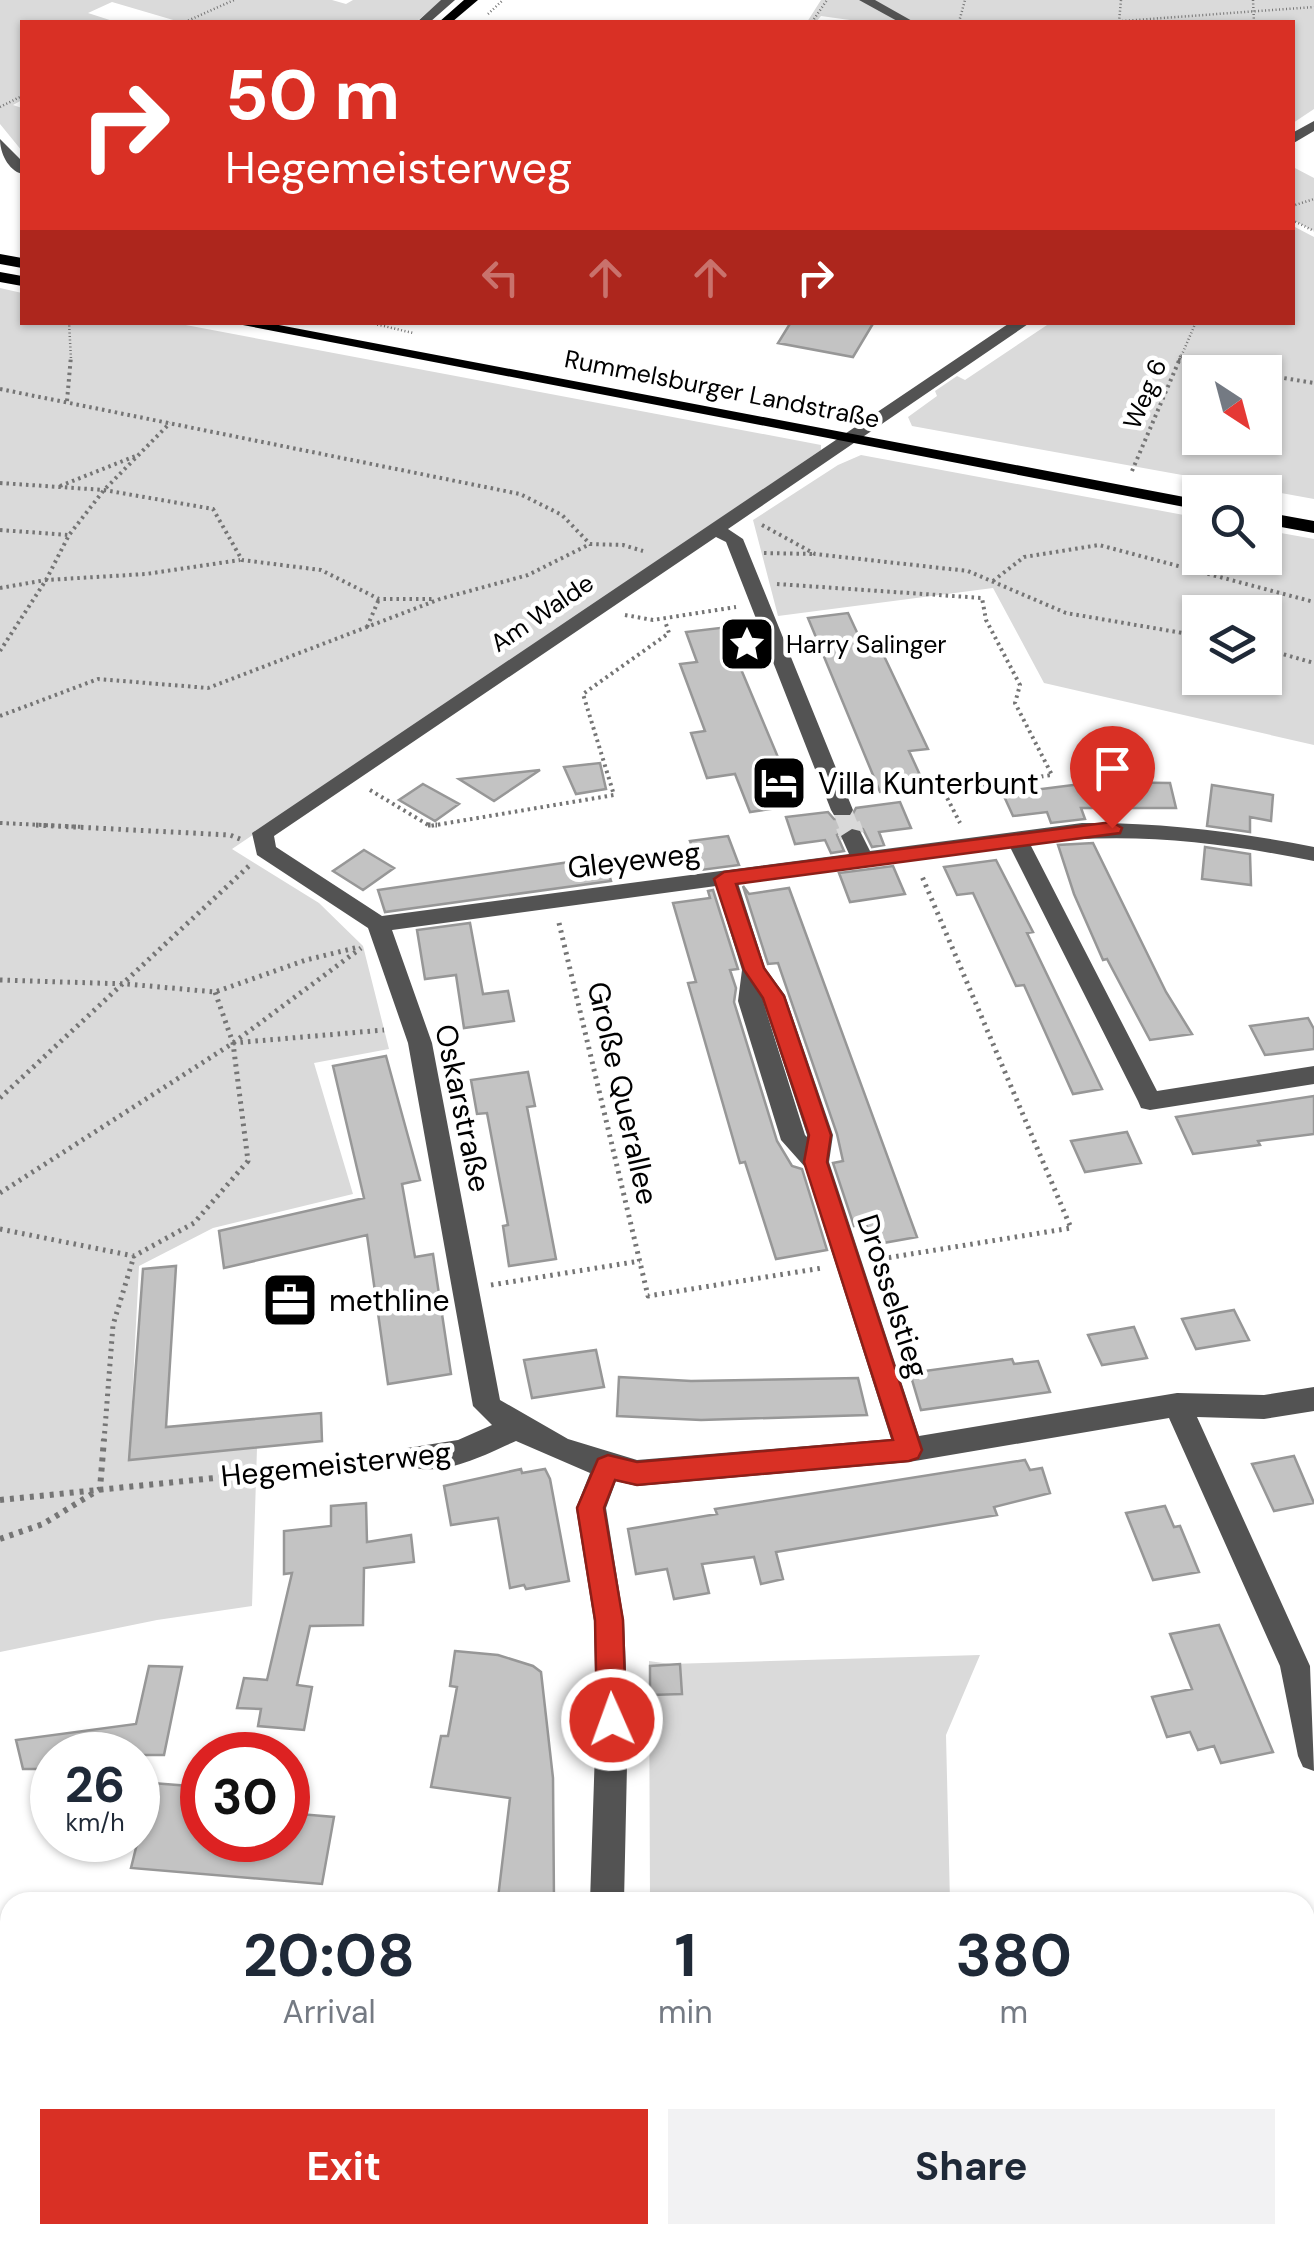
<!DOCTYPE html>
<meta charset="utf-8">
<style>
:root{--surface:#fff;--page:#f2f2f3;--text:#1f2937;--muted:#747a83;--accent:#d93025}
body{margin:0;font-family:"DM Sans",sans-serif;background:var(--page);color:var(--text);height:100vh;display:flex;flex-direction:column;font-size:38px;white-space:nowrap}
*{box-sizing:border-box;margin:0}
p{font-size:32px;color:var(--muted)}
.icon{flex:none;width:55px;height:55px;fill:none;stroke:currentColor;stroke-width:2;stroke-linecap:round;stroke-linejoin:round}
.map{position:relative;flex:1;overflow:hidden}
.side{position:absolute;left:0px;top:1892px;width:1315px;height:352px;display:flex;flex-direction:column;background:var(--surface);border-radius:30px 30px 0 0;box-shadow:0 2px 8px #0004}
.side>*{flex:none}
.hud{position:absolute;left:20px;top:20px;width:1275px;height:305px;border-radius:0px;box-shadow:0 2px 8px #0004;background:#d93025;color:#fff;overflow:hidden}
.needle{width:65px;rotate:144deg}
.controls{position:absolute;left:1182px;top:355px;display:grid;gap:20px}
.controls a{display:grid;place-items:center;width:100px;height:100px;border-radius:0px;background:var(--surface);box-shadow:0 2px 8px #0004;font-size:50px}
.speed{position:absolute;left:30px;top:1732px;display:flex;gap:20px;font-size:50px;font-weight:700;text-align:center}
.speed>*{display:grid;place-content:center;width:130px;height:130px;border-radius:50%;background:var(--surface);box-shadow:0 2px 8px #0004;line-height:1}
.speed small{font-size:25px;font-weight:400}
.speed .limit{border:15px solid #d22;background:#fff;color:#111}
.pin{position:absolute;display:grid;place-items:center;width:85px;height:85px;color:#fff;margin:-102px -42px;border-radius:50% 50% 50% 0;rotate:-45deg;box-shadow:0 0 10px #0007}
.pin .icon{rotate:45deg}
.me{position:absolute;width:110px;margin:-55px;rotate:358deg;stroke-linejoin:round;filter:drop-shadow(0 0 8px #0008)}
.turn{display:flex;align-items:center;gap:35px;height:210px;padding:0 40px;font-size:45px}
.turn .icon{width:130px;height:130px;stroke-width:2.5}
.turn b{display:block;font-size:70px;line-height:85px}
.lanes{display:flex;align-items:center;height:95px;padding:0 40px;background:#0003;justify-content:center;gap:50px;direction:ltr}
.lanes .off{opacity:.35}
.eta{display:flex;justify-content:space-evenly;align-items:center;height:170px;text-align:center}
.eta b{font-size:60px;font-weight:700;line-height:70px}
.cta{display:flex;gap:20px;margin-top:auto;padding:20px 40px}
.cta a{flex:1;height:115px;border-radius:0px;background:var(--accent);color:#fff;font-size:40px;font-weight:700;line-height:115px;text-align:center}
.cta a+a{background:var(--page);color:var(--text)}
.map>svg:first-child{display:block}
.green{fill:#dadada;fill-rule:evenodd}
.building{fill:#c3c3c3;stroke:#979797;stroke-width:2.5}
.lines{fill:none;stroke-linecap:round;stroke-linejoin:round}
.minor-tunnel-far1{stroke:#d9d9d9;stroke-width:19;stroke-dasharray:19 10;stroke-linecap:butt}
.minor-tunnel{stroke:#d9d9d9;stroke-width:25;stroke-dasharray:25 12;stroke-linecap:butt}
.path-far3{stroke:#757575;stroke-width:2.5;stroke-dasharray:1 2.5;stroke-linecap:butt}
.path-far2{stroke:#757575;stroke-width:4;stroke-dasharray:2.5 4;stroke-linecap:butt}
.path-far1{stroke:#757575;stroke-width:5;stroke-dasharray:2.5 5;stroke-linecap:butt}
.path{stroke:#757575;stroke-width:6;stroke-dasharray:4 6;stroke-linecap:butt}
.minor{fill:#535353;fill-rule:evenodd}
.major{fill:#000;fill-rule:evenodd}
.route{fill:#d93025;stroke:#8d1f18;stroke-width:2.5}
.labels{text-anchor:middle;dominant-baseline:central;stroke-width:9;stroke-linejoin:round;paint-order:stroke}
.far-street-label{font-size:25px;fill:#000;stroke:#fff}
.far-poi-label{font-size:25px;fill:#000;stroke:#fff;text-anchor:start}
.poi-label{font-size:30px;fill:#000;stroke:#fff;text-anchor:start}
.street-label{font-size:30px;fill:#000;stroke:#fff}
</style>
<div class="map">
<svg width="1314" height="2244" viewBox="0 0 1314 2244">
<rect width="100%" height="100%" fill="#fff"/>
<path class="green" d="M0 0H332L346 4 353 0H442L416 22H180L112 2 88 13 116 22H22V100L13 105 22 108V151L0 124Z
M821 0H1314V109L1293 123 1292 22H864L821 16 816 22H807Z
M1293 167 1314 178V231L1293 220Z
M1293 226 1314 237V499L912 426 908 417 937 396 935 391 957 376 965 380 1050 323 1292 322ZM1200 372H1265V438H1200Z
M0 288 22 293V322L175 323 821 445V450L232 849 319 903 363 946 389 1049 314 1063 353 1194 213 1228 139 1266 129 1460 257 1448 252 1606 157 1620 0 1652Z
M861 455 1200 518V558H1265V530L1314 539V745L1044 683 993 588 778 616 753 520 838 465ZM1200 612H1265V678H1200Z
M980 1655 946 1735 950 1902H650L649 1661 670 1664Z"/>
<path class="building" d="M791 322H874L853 357 778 343Z
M848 613 861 641 876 639 928 749 909 751 925 786 880 792 808 618Z
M728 627 741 661 738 662 798 805 750 812 735 774 707 778 691 733 705 731 680 664 697 662 686 632Z
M600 763 606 789 576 794 564 767Z
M540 770 494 801 459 779Z
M1097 782 1170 783 1176 808H1081L1085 819 1051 823 1047 812 1013 816 1003 794Z
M423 784 459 804 435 821 399 800Z
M1212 785 1273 795 1271 821 1250 817V832L1207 826Z
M900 802 911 828 879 832 884 845 872 847 863 829 850 826 837 835 844 851 831 853 825 840 795 844 786 817 828 812 834 819H850L856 808Z
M728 836 739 865 701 870 690 841Z
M1093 843 1166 992 1192 1034 1150 1040 1107 959 1103 960 1074 894 1058 845Z
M1205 847 1250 854 1251 885 1202 879Z
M364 850 394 868 363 890 333 871Z
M604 857 611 881 385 912 378 890Z
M996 860 1033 932 1027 933 1102 1089 1073 1094 1024 985 1016 986 973 893 957 895 944 867Z
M893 866 905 894 850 902 839 873Z
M743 886 749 894 789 888 917 1237 872 1245 866 1223 854 1226 833 1163 843 1161 837 1134 778 963 768 964Z
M713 890 738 969 730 970 736 988 734 1002 777 1141 792 1166 802 1169 827 1250 776 1259 745 1162 740 1163 688 983 696 982 673 903 710 898 708 891Z
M470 923 483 994 508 991 514 1021 464 1028 456 975 425 979 417 930Z
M1308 1018 1314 1029V1049L1265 1055 1250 1026Z
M386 1056 420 1180 402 1184 415 1257 433 1254 451 1374 388 1384 367 1235 224 1268 219 1231 364 1198 333 1066Z
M528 1072 535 1106 527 1107 556 1259 509 1266 503 1226 508 1225 487 1113 477 1114 471 1080Z
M1314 1096V1134L1258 1141 1260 1145 1193 1154 1176 1117Z
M1127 1132 1141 1163 1085 1172 1071 1141Z
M176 1266 166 1427 321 1413 322 1441 129 1460 143 1269Z
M1234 1310 1249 1340 1196 1349 1182 1319Z
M1134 1327 1147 1358 1102 1365 1088 1335Z
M596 1350 604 1387 532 1398 524 1360Z
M1012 1359 1014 1364 1038 1361 1050 1392 921 1410 910 1373Z
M619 1377 691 1381 858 1378 867 1415 701 1420 617 1416Z
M1294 1456 1314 1503 1274 1511 1252 1464Z
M1025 1460 1030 1470 1042 1468 1050 1493 994 1507 997 1515 776 1552 783 1579 761 1584 754 1557 702 1564 709 1593 674 1599 667 1569 636 1574 628 1529 717 1514 715 1509Z
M521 1469 522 1473 545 1469 550 1479 569 1581 526 1589 524 1585 510 1588 498 1518 451 1525 444 1486Z
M366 1503 367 1542 411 1535 414 1562 364 1568 363 1625 310 1626 297 1685 312 1687 304 1730 258 1726 261 1709 237 1708 244 1678 267 1680 292 1573 284 1574V1531L331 1526V1506Z
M1165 1506 1174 1527 1180 1526 1199 1572 1153 1580 1126 1513Z
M1219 1625 1273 1752 1221 1763 1214 1746 1198 1750 1190 1732 1167 1737 1152 1697 1192 1689 1170 1634Z
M455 1651 498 1655 533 1666 541 1672 553 1778 554 1902 498 1898 510 1798 431 1787 441 1736H448L457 1687 450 1686Z
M680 1664 682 1694 650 1695V1666Z
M149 1666 182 1667 164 1755H52V1769H23L16 1740 136 1724Z
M152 1783 202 1787V1840H288V1813L334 1817 322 1884 131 1868Z"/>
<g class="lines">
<path class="minor-tunnel-far1" d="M842 810 849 827"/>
<path class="minor-tunnel" d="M848 825 852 836"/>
<path class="path-far3" d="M1253 0 1254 22
M488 14 503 0
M185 22 234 0
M812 22 827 0
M959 22 965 0
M1108 22 1314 7
M1119 22 1121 0
M0 107 22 96
M1292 206 1314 199
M1292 220 1314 231
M69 322 71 359
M367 322 413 333
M1180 359 1196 322"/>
<path class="path-far2" d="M1178 360 1253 372
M1265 375 1314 383
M0 389 520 494 562 515 590 544 623 545 643 551
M67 401 71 356
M1132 471 1181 356
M0 483 104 490 213 509 242 560 321 570 379 599H433
M60 486 138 455
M1209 487 1241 492
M762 525 815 554 968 571 1066 613 1200 636
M0 530 69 535
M764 553 812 554
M993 581 1024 557 1099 545 1314 602
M777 584 982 598 986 620 1020 685 1015 703 1052 775 943 790 960 823
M0 588 46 580 146 574 240 560
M625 615 653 620 736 607
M367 627 379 599
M1265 649 1314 663
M0 651 46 580 69 535 104 490 170 423
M0 716 98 679 208 688 440 599 528 575 590 544
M370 790 430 826 614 795 583 694 669 633 665 621
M0 823 84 827"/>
<path class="path-far1" d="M36 825 230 835 240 839
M428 825H437
M559 923 648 1296 822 1268
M0 980 127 984 215 992 306 960 359 947
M233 1043 384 1030
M0 1098 250 865
M0 1193 233 1043 361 948
M0 1229 134 1256 194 1223 248 1161 233 1043 215 992
M874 1260 1071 1228 921 874
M491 1285 640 1261
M104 1441 113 1325 134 1256"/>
<path class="path" d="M0 1500 390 1460
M0 1539 43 1524 100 1489 104 1439
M954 2235 980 2238 992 2244
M1114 2235V2244"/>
<path class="minor" d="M441 0H455L430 22H417Z
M859 0H875L914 22H899Z
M1314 121V131L1292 144V133Z
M0 139 22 161V174C8 170 0 153 0 139Z
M1011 322H1031L728 529 743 539 853 810 850 815H834L831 810 726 542 716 537 274 836 276 847 382 916 849 854 841 836 852 829 860 831 870 851 1082 823C1161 822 1237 832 1314 847V861C1219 842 1127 831 1030 844L1157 1091 1314 1066V1084L1150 1110 1141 1108 1138 1101 1010 847 738 883 765 968 785 995 833 1135 829 1162 919 1436 1177 1393 1264 1395 1314 1387V1411L1264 1419 1197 1417 1310 1666 1314 1771 1303 1767 1298 1756 1280 1666 1169 1418 909 1462 637 1486 616 1481 606 1508 624 1621 628 1720 624 1902H590L596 1720 594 1621 576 1508 590 1473 516 1441C484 1455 442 1478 407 1466L403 1457 407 1448 458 1440 492 1425 473 1406 408 1043 368 928 257 855 252 833ZM716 886 742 970 738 1001 781 1140 805 1167 891 1439 637 1460 568 1439 500 1400 432 1043 392 930ZM762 998 807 1135V1137L805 1135Z
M10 1961V1998L0 2002V1965Z
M1305 2135 1314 2139V2175L1305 2171Z
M584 2235H622V2244H584Z"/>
<path class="major" d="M464 0H478L452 22H439Z
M0 254 22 258V268L0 264Z
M0 272 22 276V286L0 282Z
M227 322H263L1200 500V510Z
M1265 512 1314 521V533L1265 524Z"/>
</g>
<path class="route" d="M1112 822 1122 828 1120 833 736 884 764 968 784 996 831 1135 827 1162 922 1450 918 1458 909 1461 637 1485 615 1480 604 1508 623 1620 626 1720 622 1730 612 1734 602 1730 597 1720 595 1620 577 1508 598 1459 608 1455 637 1462 893 1440 804 1162 809 1135 763 998 744 970 714 879 724 872Z"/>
<defs>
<g id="sight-square" transform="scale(2.875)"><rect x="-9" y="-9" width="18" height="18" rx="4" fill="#000" stroke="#fff"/><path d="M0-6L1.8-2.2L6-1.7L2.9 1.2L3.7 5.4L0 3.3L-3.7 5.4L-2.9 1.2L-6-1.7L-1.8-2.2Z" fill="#fff"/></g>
<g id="hotel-square" transform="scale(2.875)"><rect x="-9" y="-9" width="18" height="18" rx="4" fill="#000" stroke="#fff"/><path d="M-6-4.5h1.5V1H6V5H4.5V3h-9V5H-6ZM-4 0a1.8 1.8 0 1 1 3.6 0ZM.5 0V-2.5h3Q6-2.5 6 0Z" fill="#fff"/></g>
<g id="office-square" transform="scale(2.875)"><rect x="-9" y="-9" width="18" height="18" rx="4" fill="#000" stroke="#fff"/><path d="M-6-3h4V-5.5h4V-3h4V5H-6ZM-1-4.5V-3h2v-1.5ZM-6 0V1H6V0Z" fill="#fff"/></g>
</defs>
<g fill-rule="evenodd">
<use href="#sight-square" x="747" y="644"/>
<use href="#hotel-square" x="779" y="783"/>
<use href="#office-square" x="290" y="1300"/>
</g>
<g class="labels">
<g class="far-street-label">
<text transform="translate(722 389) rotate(11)">Rummelsburger Landstraße</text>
<text transform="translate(1145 394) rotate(-67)">Weg 6</text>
<text transform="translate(542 613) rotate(-34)">Am Walde</text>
</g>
<g class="far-poi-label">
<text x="786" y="644">Harry Salinger</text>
</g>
<g class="poi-label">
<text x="818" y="783">Villa Kunterbunt</text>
<text x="329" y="1300">methline</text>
</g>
<g class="street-label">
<text transform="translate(634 860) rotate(-7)">Gleyeweg</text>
<text transform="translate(623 1093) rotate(77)">Große Querallee</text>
<text transform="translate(463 1108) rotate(78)">Oskarstraße</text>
<text transform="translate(893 1296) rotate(72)">Drosselstieg</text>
<text transform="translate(336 1464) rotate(-6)">Hegemeisterweg</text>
</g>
</g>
</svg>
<div class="controls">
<a><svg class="needle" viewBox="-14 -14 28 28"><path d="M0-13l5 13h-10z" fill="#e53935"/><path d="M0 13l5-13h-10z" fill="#747a83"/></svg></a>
<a><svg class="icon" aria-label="search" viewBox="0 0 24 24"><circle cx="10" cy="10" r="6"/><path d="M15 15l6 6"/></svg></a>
<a><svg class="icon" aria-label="layers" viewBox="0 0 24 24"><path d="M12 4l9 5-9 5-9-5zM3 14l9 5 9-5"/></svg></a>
</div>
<div class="speed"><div>26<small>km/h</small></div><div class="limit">30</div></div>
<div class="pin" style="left:1112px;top:828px;background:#d93025"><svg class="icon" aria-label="arrive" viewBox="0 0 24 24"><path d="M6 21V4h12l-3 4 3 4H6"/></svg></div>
<svg class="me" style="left:612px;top:1720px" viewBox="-20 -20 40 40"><circle r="17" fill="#d93025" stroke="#fff" stroke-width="3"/><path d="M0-11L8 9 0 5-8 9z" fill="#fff"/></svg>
<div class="hud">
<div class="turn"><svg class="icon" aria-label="right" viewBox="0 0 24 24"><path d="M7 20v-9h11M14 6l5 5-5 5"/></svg><div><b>50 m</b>Hegemeisterweg</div></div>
<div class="lanes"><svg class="icon off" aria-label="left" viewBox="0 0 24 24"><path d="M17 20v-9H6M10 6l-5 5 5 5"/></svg><svg class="icon off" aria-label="ahead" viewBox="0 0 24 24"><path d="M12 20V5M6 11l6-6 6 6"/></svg><svg class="icon off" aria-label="ahead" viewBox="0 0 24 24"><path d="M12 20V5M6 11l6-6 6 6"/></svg><svg class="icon" aria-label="right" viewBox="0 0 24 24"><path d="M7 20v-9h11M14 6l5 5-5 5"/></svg></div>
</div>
<section class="side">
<div class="eta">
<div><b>20:08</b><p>Arrival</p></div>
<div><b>1</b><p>min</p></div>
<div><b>380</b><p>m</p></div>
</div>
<div class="cta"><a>Exit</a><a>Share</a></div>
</section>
</div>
